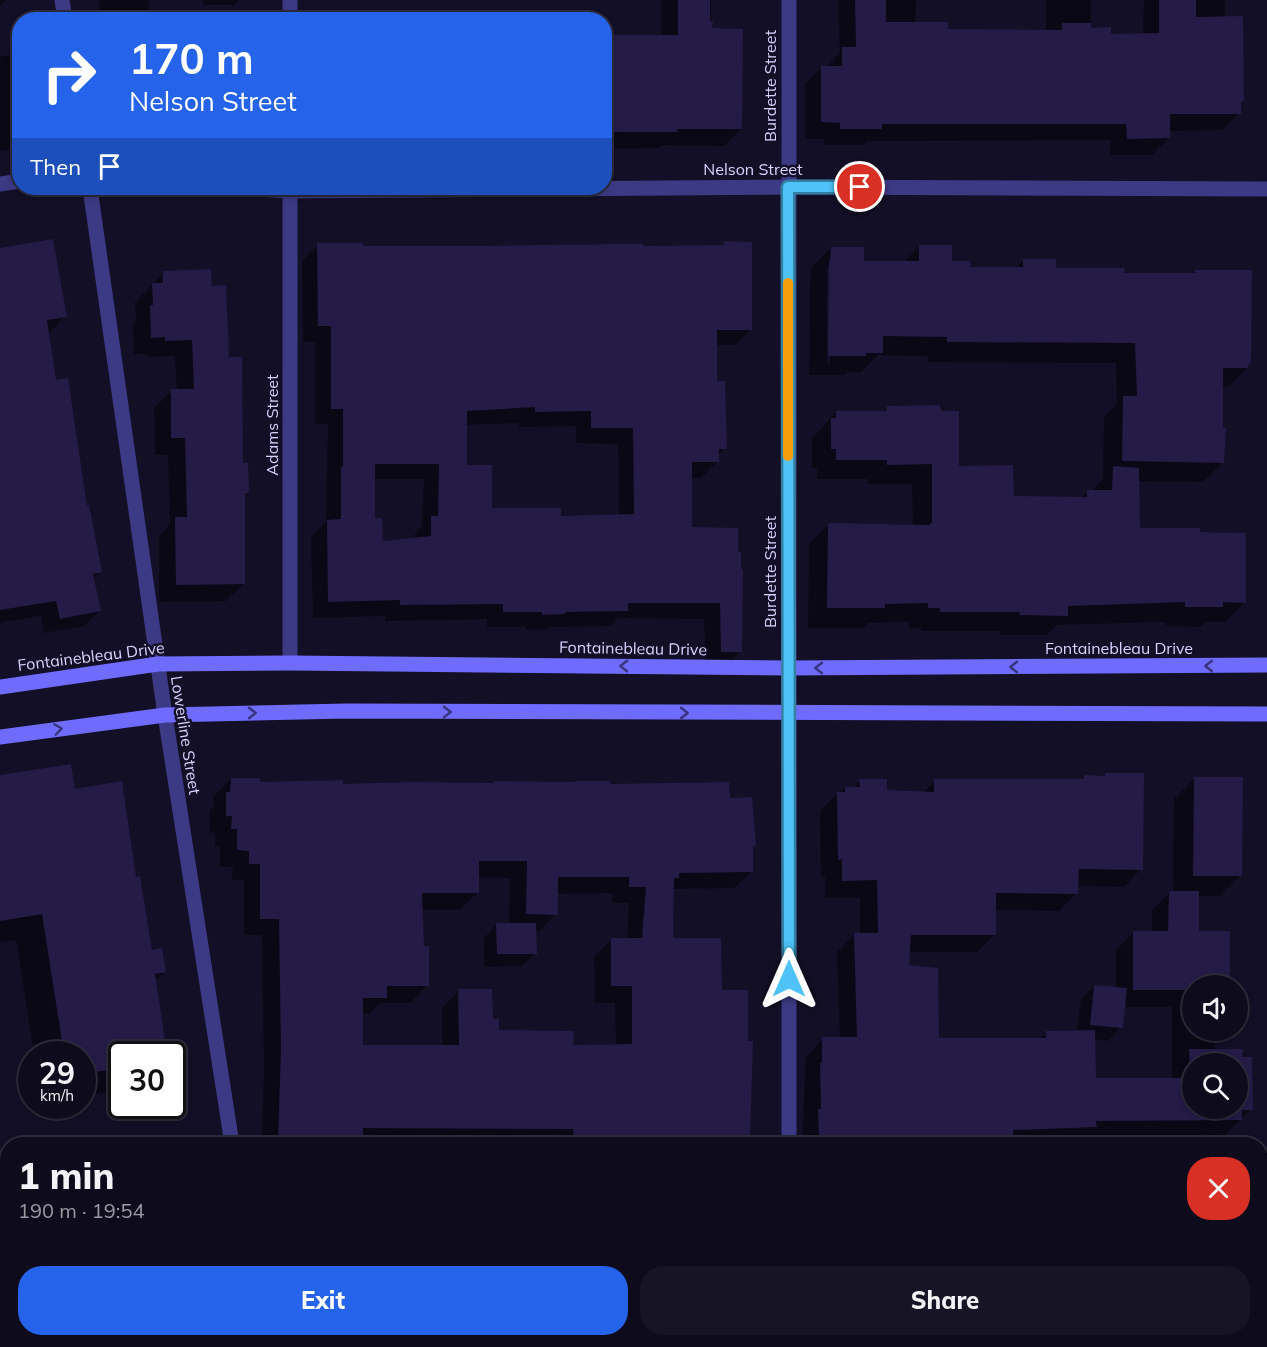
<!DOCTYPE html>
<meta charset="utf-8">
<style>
:root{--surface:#0e0b1c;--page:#171425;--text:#f1f3f6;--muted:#9b9ba3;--line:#2e2b3b;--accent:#2563eb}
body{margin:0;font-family:Mulish,sans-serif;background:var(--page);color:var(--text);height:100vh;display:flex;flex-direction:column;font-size:22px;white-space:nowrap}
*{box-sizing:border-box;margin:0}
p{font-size:20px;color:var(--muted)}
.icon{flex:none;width:33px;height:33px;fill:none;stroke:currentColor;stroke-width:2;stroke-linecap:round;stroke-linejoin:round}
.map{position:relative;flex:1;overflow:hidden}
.side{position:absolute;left:0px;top:1137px;width:1268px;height:210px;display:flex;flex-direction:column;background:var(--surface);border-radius:24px 24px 0 0;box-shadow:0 3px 9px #0003,0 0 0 2px var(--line)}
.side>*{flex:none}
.banner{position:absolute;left:12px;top:12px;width:600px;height:183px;border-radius:24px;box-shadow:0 3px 9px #0003,0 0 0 2px var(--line);background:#2563eb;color:#fff;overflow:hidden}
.buttons{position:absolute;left:1182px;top:975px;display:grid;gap:12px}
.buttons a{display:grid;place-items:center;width:66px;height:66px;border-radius:50%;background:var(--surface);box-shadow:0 3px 9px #0003,0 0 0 2px var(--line);font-size:30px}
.speed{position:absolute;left:18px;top:1041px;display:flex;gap:12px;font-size:30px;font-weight:700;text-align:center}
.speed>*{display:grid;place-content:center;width:78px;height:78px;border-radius:50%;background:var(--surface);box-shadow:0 3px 9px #0003,0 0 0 2px var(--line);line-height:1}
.speed small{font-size:15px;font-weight:400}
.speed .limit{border:3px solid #111;border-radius:9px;background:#fff;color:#111}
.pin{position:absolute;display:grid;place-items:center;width:51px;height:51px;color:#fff;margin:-26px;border:3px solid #fff;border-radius:50%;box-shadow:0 2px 6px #0007}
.me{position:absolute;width:66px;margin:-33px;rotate:0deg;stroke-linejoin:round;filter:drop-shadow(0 0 4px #0008)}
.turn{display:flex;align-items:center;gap:21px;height:126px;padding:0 18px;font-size:27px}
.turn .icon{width:78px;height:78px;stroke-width:2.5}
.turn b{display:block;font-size:42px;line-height:51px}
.then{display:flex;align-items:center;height:57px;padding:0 18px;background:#0003;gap:12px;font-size:22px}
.round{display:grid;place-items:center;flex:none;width:63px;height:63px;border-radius:24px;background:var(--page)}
.summary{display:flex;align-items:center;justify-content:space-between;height:102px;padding:0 18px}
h1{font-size:36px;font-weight:800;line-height:45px}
.action{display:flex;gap:12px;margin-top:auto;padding:12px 18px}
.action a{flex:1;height:69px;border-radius:24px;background:var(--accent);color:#fff;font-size:24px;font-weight:800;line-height:69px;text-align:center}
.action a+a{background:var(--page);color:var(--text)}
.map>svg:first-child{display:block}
.shadow{fill:#0007;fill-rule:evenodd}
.building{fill:#241b47;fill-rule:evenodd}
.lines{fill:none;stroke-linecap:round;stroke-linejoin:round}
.street{stroke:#3d3a85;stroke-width:15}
.secondary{stroke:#6f6bff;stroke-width:15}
.oneway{stroke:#38347d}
.route-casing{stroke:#337fa1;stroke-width:15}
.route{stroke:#4fc3f7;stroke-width:10}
.slow{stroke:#f59e0b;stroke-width:10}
.labels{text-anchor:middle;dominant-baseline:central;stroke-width:5;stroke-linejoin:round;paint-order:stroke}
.street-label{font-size:16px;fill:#d9d4ff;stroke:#130f26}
</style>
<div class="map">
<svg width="1267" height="1347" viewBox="0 0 1267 1347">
<rect width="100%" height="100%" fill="#130f26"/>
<path class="shadow" d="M0 0H6L0 6Z
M99 0H176H149V20H95V13L99 8Z
M203 0H239L234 5H203Z
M661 0H711V30L741 129 724 146 662 145 659 148 604 149V37L661 36Z
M838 0H916L915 23 947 31H1046V0H1091L1090 29 1109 35H1143L1144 0H1225V18L1242 101 1239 104V113L1222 130 1169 131V138L1152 155H1110V140L868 141 864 145H824V139H805V84L822 68H826L840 52Z
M19 54 20 145 16 148 0 151V57Z
M725 243 751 329 735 345H716L715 383 725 448 717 456V462L701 478H691V529L741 651 724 667H706L704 619 618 618 610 626 550 627 548 629 526 630V627H487V619L385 621V616L313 618 311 537 326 522 328 424H315V342H303L302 261 318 245 361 247H721ZM519 423V427L576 426V443L618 444 619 516 560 517 490 509 465 467 466 425ZM373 479H424L422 526 415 534V539L381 542 374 520Z
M919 246 951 262 968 268 1015 269 1023 261 1054 269 1123 274H1192L1195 271 1247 368 1227 387H1221L1223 462 1203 482 1138 481V530L1245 602 1225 622H1206L1201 627 1166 626 1165 622 1057 625 1047 635H1000V631H921V628H909V622L868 623 863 628H808L809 544 828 525 913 526 912 484H868L867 479H817V468H812V439L836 412H882L887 407 957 468 1012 498 1080 499 1087 492H1094V488L1103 479 1104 418 1117 404 1116 363 928 362V356L878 355 861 372H848L845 375H809L810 283 811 268 831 248 863 262 903 263ZM827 266H830V364L827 363Z
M0 248 65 316 50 332H47L54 381 101 571 93 579 99 611 84 626 44 633 41 616 3 622 0 624Z
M164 273 211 287 228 359 247 492 244 496 243 584 226 601 159 602V536L170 524 168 455H155L154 408 172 391H177L175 356 148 357V354H134L133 324 136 321 135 302Z
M1106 774 1141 869 1124 887 1077 886V893L1059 911 994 910V935L977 952H908V967L937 1039H1040L1047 1033 1077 1032 1081 1000 1094 986 1116 988V950L1133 933H1152V910L1170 892H1173L1174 799 1194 779 1241 875 1220 896H1197L1192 986V1030H1215V1050L1241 1058 1251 1109 1223 1137 1084 1138 1077 1144H802L806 1057 823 1039H840L837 952 855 934H860V897L825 898V876H821L820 811 838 793 845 788 852 789 860 780 886 792 923 793 935 781H1081L1085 777H1103ZM1123 1007H1172V1079L1094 1080V1039L1108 1041 1121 1027ZM1192 1064H1238V1108H1192Z
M0 776 73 790 135 879 151 951 164 972 154 982 166 1054H122V1090L82 1096V1054H34L16 940 0 942Z
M231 779 258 784 342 786 608 785 728 799 754 845 751 848 752 871 734 888 672 889 671 940 720 992 748 1137 740 1144H262L264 1066 262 935H244V880H232L233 867H220V846H215V832L210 833 209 811 214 806V796ZM477 877 510 878 509 924H497L484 938V967L522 966 535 953V931H539L556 914 557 894 612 893V903H629L627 940H611L594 957 595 1003H615L616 1046 572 1047 497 1032 491 1020 459 991 442 1008V1046H362L361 1014H369L380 1003H410L427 986 423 948 422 910H460L477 893Z
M282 1340H719L712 1347H282Z
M809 1340H1240V1347H808Z"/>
<path class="building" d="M678 0H710V21H713L712 28 743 29 742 129H677V132H604V35H678Z
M855 0H886V22H948V29L1062 30V23H1091V28L1111 27V34L1159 33V0H1196V17L1243 16 1244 101H1241V114H1170V138L1127 139 1126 124H882V129H840V123L821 122V66H842V47H856Z
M53 239 67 317 47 320 56 380 68 378 87 506 89 505 102 572 93 574 101 611 60 619 56 601 0 610V248Z
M724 241 752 242V330H717V381H725L727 449H719V462H692V527L738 528V552H741V569H743L742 652H721L720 603H628V611L565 612V614L542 615V612H503V604L400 605V600L328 602 327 520 341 519V467H343V409H331V326H318L317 243H363V246H481L615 244H643V246L724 245ZM535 407V412L591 411V428H633L634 514 561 516V508H492V465H467V411ZM375 464H439L438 516H431V536L383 541 382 518H375Z
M919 245H952V261H970V267H1023V259H1056V268H1125L1124 273H1195V270H1252L1251 363H1249L1248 368H1223V428H1226L1224 463 1122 461 1123 396H1137L1135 343 947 342V337L883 336V353H866V356H828L829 261H830L831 247H864V261H919Z
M211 269 212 286 226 285 229 357H242L243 463H248L249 493H245V584L176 585 175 517H187L185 438H171V389H194L192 340 165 341V337L151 338 150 305H153L152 283H163V271Z
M940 405 941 411H959V466L1013 465 1014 496 1087 497V490H1112L1113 466 1139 468 1140 528H1200V532L1246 533V603L1223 602V607H1185V602L1068 606V616L1019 615 1020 612H940V608H928V603L885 604V608H827L828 523 930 525V523H932V464L887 465V460H836V449H831V418H836V411H886L887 406Z
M71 764 75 789 122 781 136 877 140 876 152 950 162 948 166 972 155 974 167 1054H122V1068L82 1074V1054H64L42 914 0 921V775Z
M1105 773H1144L1143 870 1079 869 1078 894 996 893V935H911L909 965 938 968 939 1038H1046V1031L1095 1030 1096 1078H1190L1189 1049H1243L1242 1057H1252L1253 1110H1242V1120L1096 1121 1097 1127 1013 1130V1136H970V1142H942V1140L837 1143V1136H819L818 1109H821L820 1063H822V1037H857L854 933H878L877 880 842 881V859L838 860 837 792H845V787H860L859 779H887V790L934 792V779H1084V775L1105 776ZM1192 1064H1238V1108H1192Z
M1194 777H1243L1242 876H1193Z
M231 778H260V782L343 780V784L412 782 494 783V781L576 782V781H610V784L729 782 730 798 752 797 756 846H753V872L679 873V878H674L673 938H721L722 990H748V1041H753L750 1137 676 1135V1138H620V1143H592V1136H574L573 1129 363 1128V1144H285V1141H278L281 1048 279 919H260V864H249V851L237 850V829H231L232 816H226V792H230ZM479 861H527L526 914 558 915V877H629V887H646L642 938H611V986H632V1044L573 1045 574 1031 499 1030V1019H493L492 989H458L459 1045H363V998H387V986H429V946H424L422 893H479Z
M1169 891H1199V931H1230V986H1192V990H1133V931H1168Z
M496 923H536L537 954H497Z
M1094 985 1127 988 1123 1028 1090 1025Z"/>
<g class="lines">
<path class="street" d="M62 0 65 20
M789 0V1144
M290 20V0
M0 184 20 181
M90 188 165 715 232 1144
M240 188 290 191 788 187 1267 189
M290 188V663
M1260 1186H1267
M262 1340 263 1347
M790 1340V1347"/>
<path class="secondary" d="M0 687 158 664 290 663 788 668 1267 665
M0 737 165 715 347 711 1267 714
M0 1244 8 1247
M0 1324 8 1327
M38 1340 57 1347
M237 1340 255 1347"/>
</g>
<defs><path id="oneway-chevron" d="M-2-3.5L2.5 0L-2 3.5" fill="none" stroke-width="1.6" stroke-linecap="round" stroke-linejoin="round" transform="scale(1.5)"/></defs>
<g class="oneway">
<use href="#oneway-chevron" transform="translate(624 666) rotate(-179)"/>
<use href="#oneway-chevron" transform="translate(1209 666) rotate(180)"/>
<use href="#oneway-chevron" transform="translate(1014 667) rotate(180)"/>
<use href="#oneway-chevron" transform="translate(819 668) rotate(180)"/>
<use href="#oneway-chevron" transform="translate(447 712)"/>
<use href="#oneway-chevron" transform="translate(252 713) rotate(-1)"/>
<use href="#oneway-chevron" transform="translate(684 713)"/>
<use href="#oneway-chevron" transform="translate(58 729) rotate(-8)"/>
</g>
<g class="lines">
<g class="route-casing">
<path id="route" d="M789 979 788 187H860"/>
</g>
<use href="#route" class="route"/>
<path class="slow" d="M788 283V456"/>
</g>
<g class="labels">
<g class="street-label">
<text transform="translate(770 86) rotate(-90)">Burdette Street</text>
<text x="753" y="169">Nelson Street</text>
<text transform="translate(272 425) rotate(-90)">Adams Street</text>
<text transform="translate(770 572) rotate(-90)">Burdette Street</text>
<text transform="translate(633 648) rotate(1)">Fontainebleau Drive</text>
<text x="1119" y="648">Fontainebleau Drive</text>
<text transform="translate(91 656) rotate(-7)">Fontainebleau Drive</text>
<text transform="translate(186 735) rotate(81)">Lowerline Street</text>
</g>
</g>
</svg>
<div class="buttons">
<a><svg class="icon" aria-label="sound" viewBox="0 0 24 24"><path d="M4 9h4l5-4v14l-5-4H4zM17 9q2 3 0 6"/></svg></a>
<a><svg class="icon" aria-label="search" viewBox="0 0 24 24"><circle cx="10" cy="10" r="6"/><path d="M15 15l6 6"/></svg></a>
</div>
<div class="speed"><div>29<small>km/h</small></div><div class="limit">30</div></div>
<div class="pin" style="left:860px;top:187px;background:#d93025"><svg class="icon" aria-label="arrive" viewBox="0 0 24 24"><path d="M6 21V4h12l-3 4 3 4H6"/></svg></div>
<svg class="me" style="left:789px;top:979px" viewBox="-20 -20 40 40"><path d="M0-17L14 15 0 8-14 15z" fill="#4fc3f7" stroke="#fff" stroke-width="4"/></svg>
<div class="banner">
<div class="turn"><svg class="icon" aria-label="right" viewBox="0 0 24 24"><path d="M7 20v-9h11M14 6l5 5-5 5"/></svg><div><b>170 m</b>Nelson Street</div></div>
<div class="then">Then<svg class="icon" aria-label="arrive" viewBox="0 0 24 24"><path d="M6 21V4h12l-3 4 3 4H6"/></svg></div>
</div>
<section class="side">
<div class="summary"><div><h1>1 min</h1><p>190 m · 19:54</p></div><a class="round" style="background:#d93025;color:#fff"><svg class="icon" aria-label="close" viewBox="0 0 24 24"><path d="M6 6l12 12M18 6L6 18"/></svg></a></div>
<div class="action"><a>Exit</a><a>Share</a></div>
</section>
</div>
